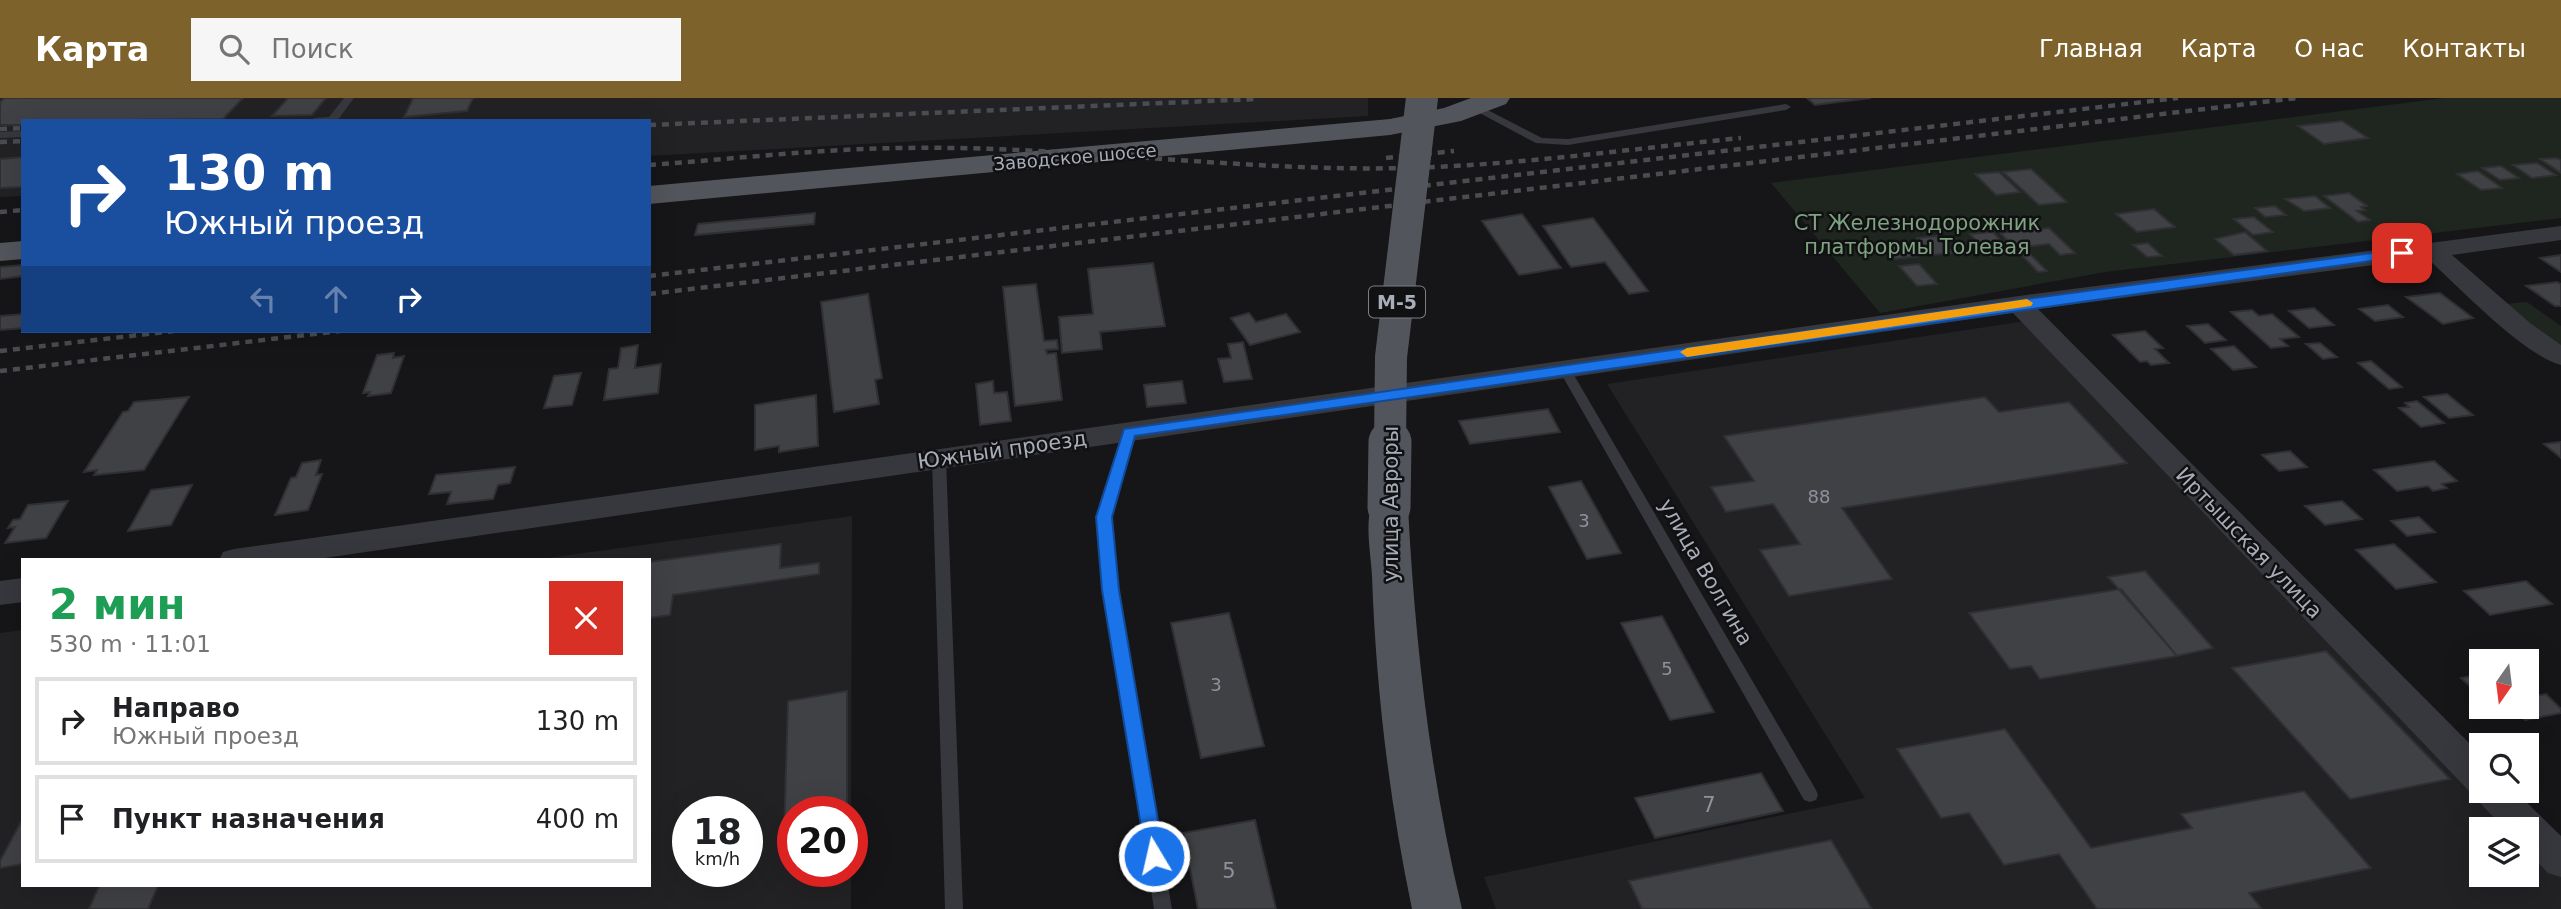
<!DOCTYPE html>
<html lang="ru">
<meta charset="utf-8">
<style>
:root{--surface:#fff;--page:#f6f6f6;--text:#202124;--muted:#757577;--line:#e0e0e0;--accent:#7e622b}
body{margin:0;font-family:"DejaVu Sans",sans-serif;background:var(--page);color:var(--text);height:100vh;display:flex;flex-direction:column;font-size:26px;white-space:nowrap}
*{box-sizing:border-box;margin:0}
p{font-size:23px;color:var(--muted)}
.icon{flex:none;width:38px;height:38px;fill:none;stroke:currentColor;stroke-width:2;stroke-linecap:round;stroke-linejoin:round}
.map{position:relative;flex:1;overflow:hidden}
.drawer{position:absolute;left:21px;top:460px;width:630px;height:329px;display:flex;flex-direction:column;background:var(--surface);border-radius:0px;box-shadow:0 7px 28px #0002}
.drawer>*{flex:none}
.hud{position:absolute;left:21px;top:21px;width:630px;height:214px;border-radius:0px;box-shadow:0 7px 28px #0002;background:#1a4fa0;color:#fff;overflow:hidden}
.needle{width:46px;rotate:194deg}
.fabs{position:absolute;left:2469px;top:551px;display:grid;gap:14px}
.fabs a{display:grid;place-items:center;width:70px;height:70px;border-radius:0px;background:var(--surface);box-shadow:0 7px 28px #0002;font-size:35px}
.speed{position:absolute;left:672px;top:698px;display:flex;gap:14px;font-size:35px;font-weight:700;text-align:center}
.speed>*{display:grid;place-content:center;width:91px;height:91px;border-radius:50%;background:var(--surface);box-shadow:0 7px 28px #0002;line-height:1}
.speed small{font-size:18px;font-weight:400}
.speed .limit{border:10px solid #d22;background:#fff;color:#111}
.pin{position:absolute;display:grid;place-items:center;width:60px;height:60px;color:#fff;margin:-30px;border-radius:14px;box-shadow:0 4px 10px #0006}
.me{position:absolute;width:77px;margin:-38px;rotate:351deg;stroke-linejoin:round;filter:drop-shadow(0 0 5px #0008)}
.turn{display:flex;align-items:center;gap:24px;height:147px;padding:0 28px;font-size:32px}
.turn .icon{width:91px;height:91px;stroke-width:2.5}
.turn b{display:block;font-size:49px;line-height:60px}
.lanes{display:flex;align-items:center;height:66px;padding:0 28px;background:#0003;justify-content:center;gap:35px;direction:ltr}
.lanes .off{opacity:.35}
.round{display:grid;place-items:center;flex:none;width:74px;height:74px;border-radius:0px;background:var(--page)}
.summary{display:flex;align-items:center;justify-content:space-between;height:119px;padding:0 28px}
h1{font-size:42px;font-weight:700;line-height:52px;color:#1e9e55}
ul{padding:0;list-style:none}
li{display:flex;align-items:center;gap:21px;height:88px;margin:0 14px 10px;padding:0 14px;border:4px solid var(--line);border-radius:0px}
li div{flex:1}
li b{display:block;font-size:26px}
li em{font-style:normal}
header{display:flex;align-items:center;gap:42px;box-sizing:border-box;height:98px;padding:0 35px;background:var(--accent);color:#fff}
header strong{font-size:33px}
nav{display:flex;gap:38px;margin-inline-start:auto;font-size:24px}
.search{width:490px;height:63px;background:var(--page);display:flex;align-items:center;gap:18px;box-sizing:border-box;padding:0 24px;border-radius:0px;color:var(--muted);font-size:26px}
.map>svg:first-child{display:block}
.built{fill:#222225;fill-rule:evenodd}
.green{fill:#1e261f}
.building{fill:#404145;stroke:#303034;stroke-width:2}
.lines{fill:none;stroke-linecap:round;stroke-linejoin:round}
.lane{fill:#37383d;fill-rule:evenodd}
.street{fill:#37383d;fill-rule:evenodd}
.primary{fill:#53555c;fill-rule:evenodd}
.rail{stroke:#4a4c52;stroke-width:4.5;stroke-dasharray:7 6;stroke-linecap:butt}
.primary-bridge-far1{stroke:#53555c;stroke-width:32}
.primary-bridge{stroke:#53555c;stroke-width:43}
.route{fill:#1a73e8;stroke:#114b97;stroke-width:2}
.slow{fill:#f59e0b}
.labels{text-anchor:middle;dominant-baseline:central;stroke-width:5;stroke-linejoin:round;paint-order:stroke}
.far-street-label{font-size:18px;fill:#a8adb8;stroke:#111113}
.number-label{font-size:18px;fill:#8e929b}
.shield{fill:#111113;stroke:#7b7e86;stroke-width:2}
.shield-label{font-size:19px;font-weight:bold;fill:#a8adb8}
.park-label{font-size:21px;fill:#7fa381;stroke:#111113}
.street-label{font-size:21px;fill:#a8adb8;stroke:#111113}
.near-number-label{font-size:21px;fill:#8e929b}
</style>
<header>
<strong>Карта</strong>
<div class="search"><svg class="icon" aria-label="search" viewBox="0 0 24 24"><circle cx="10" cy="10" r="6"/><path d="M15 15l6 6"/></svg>Поиск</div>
<nav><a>Главная</a><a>Карта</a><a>О нас</a><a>Контакты</a></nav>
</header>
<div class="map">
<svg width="2561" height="811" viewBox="0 0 2561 811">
<rect width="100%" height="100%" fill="#161618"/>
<path class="built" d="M0 0H1368V18L649 58V23H23V98L0 99Z
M2026 223 2482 693 2561 752V811H1496L1484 779 1865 700 1607 286ZM2482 732H2527V777H2482Z
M852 418 851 714H793V774H851V811H0V535L23 532V788H649V462H533ZM688 714H747V774H688Z"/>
<path class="green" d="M2444 0H2561V120L2105 174 1880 215 1771 85Z
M2527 204 2561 228V250L2504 206Z"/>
<path class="building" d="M4 0H243L223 21 23 23V27H0V4Z
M288 0H326L312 17 272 18Z
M413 0H473L467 13 404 19Z
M1807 0H1871L1815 7Z
M2342 23 2368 40 2324 46 2298 28Z
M23 59V89L0 90V61Z
M2557 60 2561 62V75L2540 61Z
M2537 65 2556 77 2532 80 2513 67Z
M2501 68 2519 80 2500 82 2482 70Z
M2031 71 2067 104 2039 107 2003 74Z
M2478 73 2502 90 2481 92 2457 76Z
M1999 74 2020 94 1996 97 1975 76Z
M2349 95 2367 108 2361 109 2365 112 2357 113 2370 122 2358 124 2324 98Z
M2315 98 2330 110 2304 113 2285 101Z
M2275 108 2286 117 2265 119 2255 110Z
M2154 111 2175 129 2137 134 2116 116Z
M815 115 814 126 695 137 698 126Z
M1522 116 1561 170 1519 177 1482 123Z
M2254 119 2273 134 2253 137 2234 121Z
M1593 120 1648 193 1629 196 1605 164 1571 169 1543 128Z
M2049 130 2075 155 2060 157 2049 146 2023 149 2047 173 2038 174 2000 135Z
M1993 134 2013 155 1990 158 1970 136Z
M2245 134 2267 153 2234 157 2215 141Z
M1937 138 1953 155 1932 157 1917 140Z
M2148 145 2162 158 2147 159 2133 147Z
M1911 146 1922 158 1895 161 1885 149Z
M2561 157V174L2540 160Z
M1153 165 1165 228 1100 234 1102 251 1062 255 1059 219 1093 216 1088 171Z
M1919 166 1937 186 1917 188 1899 168Z
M23 167V178L0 181V169Z
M2557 184 2561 186V208H2555L2526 188Z
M1036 186 1044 243 1057 242 1058 251 1046 252 1047 256 1056 255 1062 302 1015 308 1003 189Z
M2440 195 2473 220 2443 226 2406 199Z
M868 196 882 280 875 282 879 306 834 314 821 204Z
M2388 207 2403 219 2375 223 2359 211Z
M2314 210 2334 227 2309 230 2289 213Z
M2252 212 2259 218 2272 216 2299 239 2280 241 2288 248 2271 250 2231 214Z
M1249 215 1256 224 1286 216 1300 234 1250 247 1231 220Z
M23 216V230L0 232V218Z
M2208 226 2226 242 2205 245 2187 228Z
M2145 233 2163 250 2155 251 2169 265 2151 267 2147 263 2140 264 2113 237Z
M1243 244 1252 281 1224 284 1218 261 1231 260 1228 246Z
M2320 245 2337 259 2323 261 2306 246Z
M638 247 635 270 661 266 658 295 604 302 609 271 618 270 621 250Z
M2234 248 2256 269 2233 272 2211 251Z
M394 255 393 260 404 258 391 295 368 298 370 294 363 295 377 257Z
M2371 263 2402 289 2389 291 2358 265Z
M581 275 572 307 544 310 554 278Z
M993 283 994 295 1007 294 1011 323 980 327 976 286Z
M1182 283 1186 305 1147 309 1144 287Z
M2447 296 2473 317 2449 320 2424 299Z
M816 297 818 348 779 354V348L755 352V307Z
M189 299 144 372 94 377 97 372 84 374 123 314 128 313 134 304Z
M1985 299 1999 314 2069 304 2127 365 1842 410 1892 481 1789 498 1760 452 1800 446 1773 406 1726 414 1711 389 1754 383 1724 338Z
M2417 303 2444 325 2421 329 2399 310 2409 309 2405 305Z
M1548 311 1560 334 1470 346 1459 323Z
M2561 344V360L2544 346Z
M2290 353 2307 369 2279 373 2262 357Z
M321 362 316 377 322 376 308 412 275 417 291 380 296 379 302 365Z
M2434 363 2457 383 2442 386 2447 390 2433 393 2428 388 2397 393 2374 372Z
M515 369 510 385 498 387 493 401 447 406 451 394 429 396 436 377Z
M1581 383 1621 455 1587 461 1549 389Z
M192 387 171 427 128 433 151 392Z
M68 403 46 440 5 445 15 429 8 430 13 422 20 421 28 407Z
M2342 403 2362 421 2325 427 2305 408Z
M2419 419 2435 434 2407 438 2391 423Z
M781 446 780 470 819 465V476L673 497 670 517 649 520V464Z
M2394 446 2436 484 2396 491 2356 452Z
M2145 473 2213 550 2177 558 2108 479Z
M2526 483 2552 506 2490 517 2464 493Z
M2121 491 2177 558 2040 581 2031 568 2010 571 1969 515Z
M1229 515 1264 648 1201 660 1171 525Z
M1662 518 1714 614 1670 622 1621 525Z
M2326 553 2450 681 2350 701 2232 570Z
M2482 576V599L2461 580Z
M847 593V714H793V733L784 735 788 603Z
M2546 596 2561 611V615L2525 622 2511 609H2527V600Z
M2005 631 2091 750 2192 730 2181 716 2304 693 2371 770 2249 795 2262 811H2097L2059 756 2004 767 1969 715 1941 720 1897 651Z
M1761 675 1783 713 1655 740 1635 700Z
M23 720V766L0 770V763Z
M1255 722 1276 811H1198L1183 735Z
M1831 742 1872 811H1642L1629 783Z
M99 788H158L148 811H89Z"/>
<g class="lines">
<path class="lane" d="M344 0H354L337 23H310L315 20 329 19Z
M1476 6 1542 40 1568 41 1786 6 1791 9 1786 12 1568 47 1536 45 1472 11V7Z
M23 33V39L0 40V34Z
M1565 268 1571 272 1816 692 1818 697 1816 702 1810 704 1804 702 1559 272Z
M1129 330 1136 334 1111 419 1118 492 1172 811H1154L1104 492 1097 419 1122 334Z
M939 356 946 361 963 811H945L932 361Z"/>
<path class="street" d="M2561 128V142L2452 157 2530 225 2561 247V267C2523 257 2458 188 2427 160L2038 211 2482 658V693H2515L2561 738V779L2548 775 2527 753V732H2506L2479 704 2475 694 2469 693 2013 215 311 462H219L223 454 234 451 2019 198Z
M23 480V504L0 507V483Z"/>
<path class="primary" d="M1471 0H1510L1506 6 1461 23 1390 37 649 106V88L1390 21 1444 10Z
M23 143V161L0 163V145Z
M1389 396 1403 399 1408 409C1415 545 1430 678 1462 811H1412C1389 701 1376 590 1372 478 1371 455 1363 420 1375 399Z"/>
<path class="rail" d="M649 27 1256 1
M0 31 23 30
M0 44 23 43
M1386 60 1454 53
M649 67C733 61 818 51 901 50 1070 47 1238 74 1407 70 1518 67 1630 51 1741 40
M0 114 23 112
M649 178 2178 0
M649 196 2297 0
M0 253 174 233
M0 273 340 233"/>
<path class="primary-bridge-far1" d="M1390 345 1391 259 1422 0"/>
<path class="primary-bridge" d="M1389 409 1390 344"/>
</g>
<path class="route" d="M2402 151 2407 152V158L1135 338 1112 419 1119 492 1164 758 1161 764 1154 767 1147 764 1102 492 1096 419 1124 331 2019 202Z"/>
<path class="slow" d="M2027 201 2033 205 2031 208 1687 259 1680 254 1687 250Z"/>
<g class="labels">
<g class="far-street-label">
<text transform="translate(1075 59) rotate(-5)">Заводское шоссе</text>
</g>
<g class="number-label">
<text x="1819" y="398">88</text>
<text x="1584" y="422">3</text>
<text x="1667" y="570">5</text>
<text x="1216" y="586">3</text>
</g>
<rect class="shield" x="1369" y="188.5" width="56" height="31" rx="5"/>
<g class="shield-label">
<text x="1397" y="204">М-5</text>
</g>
<g class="park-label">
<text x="1917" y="125">СТ Железнодорожник<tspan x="1917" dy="24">платформы Толевая</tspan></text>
</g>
<g class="street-label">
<text transform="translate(1002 352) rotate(-8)">Южный проезд</text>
<text transform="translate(1391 406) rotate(-90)">улица Авроры</text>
<text transform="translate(2249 445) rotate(46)">Иртышская улица</text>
<text transform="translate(1706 474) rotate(60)">улица Волгина</text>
</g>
<g class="near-number-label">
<text x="1709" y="707">7</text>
<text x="1229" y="773">5</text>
</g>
</g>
</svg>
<div class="fabs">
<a><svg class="needle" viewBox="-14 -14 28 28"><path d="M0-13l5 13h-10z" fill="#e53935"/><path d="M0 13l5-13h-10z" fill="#757577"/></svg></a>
<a><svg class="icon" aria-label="search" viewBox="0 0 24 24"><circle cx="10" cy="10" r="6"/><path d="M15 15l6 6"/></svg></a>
<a><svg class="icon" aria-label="layers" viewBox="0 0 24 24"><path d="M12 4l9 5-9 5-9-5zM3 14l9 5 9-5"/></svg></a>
</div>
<div class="speed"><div>18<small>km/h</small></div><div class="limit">20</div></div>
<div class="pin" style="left:2402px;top:155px;background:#d93025"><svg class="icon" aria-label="arrive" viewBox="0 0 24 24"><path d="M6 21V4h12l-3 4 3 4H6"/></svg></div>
<svg class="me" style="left:1154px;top:758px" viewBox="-20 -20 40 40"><circle r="17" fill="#1a73e8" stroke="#fff" stroke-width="3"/><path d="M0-11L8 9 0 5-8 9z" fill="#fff"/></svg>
<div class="hud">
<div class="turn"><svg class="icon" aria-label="right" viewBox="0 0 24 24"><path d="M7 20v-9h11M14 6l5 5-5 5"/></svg><div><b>130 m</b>Южный проезд</div></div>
<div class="lanes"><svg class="icon off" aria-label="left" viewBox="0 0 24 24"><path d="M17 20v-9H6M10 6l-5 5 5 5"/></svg><svg class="icon off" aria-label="ahead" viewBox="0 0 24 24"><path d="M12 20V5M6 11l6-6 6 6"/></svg><svg class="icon" aria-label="right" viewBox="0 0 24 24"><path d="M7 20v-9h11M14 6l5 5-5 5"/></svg></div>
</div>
<section class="drawer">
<div class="summary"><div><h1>2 мин</h1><p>530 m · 11:01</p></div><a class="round" style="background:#d93025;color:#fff"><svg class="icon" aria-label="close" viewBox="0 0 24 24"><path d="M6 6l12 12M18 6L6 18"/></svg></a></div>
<ul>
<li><svg class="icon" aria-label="right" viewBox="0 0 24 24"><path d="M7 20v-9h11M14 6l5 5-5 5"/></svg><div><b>Направо</b><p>Южный проезд</p></div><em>130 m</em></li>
<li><svg class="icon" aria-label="arrive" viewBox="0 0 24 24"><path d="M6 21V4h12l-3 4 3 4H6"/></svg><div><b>Пункт назначения</b></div><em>400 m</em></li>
</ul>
</section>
</div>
